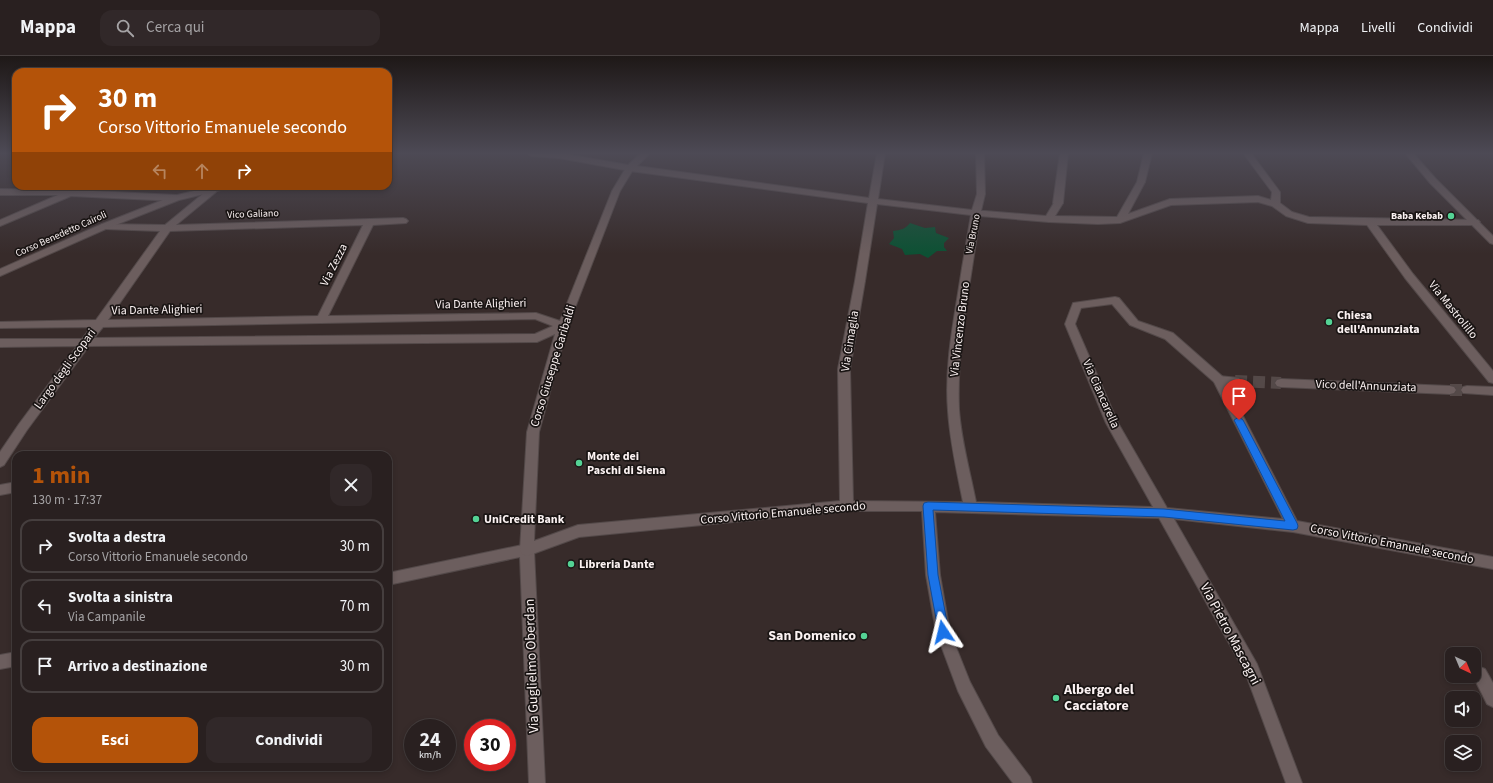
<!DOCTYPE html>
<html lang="it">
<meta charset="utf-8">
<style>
:root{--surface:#292020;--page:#312829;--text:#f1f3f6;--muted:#a5a3a5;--line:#453e3e;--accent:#b45309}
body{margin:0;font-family:"Source Sans 3",sans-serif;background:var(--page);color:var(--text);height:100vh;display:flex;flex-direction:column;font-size:15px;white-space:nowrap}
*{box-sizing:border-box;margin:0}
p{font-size:13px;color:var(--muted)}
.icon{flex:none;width:22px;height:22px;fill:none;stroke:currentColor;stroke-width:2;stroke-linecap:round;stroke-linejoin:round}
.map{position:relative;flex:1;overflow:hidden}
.panel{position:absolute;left:12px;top:395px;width:380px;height:320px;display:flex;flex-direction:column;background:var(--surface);border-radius:12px;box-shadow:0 2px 6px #0003,0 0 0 1px var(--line)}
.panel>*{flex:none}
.top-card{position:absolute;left:12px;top:12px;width:380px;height:122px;border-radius:12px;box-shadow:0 2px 6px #0003,0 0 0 1px var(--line);background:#b45309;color:#fff;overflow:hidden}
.needle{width:26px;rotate:136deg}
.fabs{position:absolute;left:1445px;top:591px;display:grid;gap:8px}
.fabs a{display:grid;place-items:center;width:36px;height:36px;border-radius:8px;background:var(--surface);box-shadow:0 2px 6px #0003,0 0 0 1px var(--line);font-size:20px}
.speed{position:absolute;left:404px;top:663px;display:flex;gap:8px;font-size:20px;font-weight:700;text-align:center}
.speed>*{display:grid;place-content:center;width:52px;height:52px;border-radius:50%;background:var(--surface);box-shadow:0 2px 6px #0003,0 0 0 1px var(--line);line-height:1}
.speed small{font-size:10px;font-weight:400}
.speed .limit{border:6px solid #d22;background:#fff;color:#111}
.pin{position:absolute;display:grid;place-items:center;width:34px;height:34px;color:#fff;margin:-41px -17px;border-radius:50% 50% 50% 0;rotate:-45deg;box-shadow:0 0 4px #0007}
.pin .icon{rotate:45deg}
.me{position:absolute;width:44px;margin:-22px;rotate:350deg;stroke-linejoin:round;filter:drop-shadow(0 0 3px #0008)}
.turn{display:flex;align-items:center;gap:14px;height:84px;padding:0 20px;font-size:18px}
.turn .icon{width:52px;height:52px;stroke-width:2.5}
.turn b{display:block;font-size:28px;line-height:34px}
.lanes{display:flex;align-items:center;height:38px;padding:0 20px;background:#0003;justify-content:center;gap:20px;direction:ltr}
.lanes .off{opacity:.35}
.round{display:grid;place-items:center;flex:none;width:42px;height:42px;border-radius:12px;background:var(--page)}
.overview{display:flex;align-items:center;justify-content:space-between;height:68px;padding:0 20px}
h1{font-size:24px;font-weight:700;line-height:30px;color:var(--accent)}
.cta{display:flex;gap:8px;margin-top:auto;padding:8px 20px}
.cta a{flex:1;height:46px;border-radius:12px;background:var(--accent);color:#fff;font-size:16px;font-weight:700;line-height:46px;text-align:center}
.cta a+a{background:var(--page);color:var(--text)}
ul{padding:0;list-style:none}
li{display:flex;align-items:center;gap:12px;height:54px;margin:0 8px 6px;padding:0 12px;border:2px solid var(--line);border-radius:12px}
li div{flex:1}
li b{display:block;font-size:15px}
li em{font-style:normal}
header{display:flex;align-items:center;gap:24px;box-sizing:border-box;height:56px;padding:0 20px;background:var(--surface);border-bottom:1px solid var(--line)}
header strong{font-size:19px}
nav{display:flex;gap:22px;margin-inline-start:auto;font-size:14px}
.search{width:280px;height:36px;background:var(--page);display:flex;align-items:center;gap:10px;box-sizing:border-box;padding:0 14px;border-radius:12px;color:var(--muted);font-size:15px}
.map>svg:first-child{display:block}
.green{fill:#0d5134}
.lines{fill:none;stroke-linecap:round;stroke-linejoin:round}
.pedestrian-tunnel{stroke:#544948;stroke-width:12;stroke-dasharray:12 6;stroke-linecap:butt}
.pedestrian-casing{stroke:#534949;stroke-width:2}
.minor-casing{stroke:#534949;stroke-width:2}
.tertiary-casing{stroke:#534949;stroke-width:2}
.pedestrian{fill:#6c5e5e;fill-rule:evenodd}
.minor{fill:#6c5e5e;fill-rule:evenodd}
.tertiary{fill:#6c5e5e;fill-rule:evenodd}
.route{fill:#1a73e8;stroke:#114b97}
.poi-dot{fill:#54d395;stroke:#1a1514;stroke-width:1.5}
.labels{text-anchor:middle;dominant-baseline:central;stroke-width:3.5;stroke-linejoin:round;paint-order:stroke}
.far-street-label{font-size:10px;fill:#fbf2f2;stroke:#1a1514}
.far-poi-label{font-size:10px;font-weight:bold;fill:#fbf2f2;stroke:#1a1514;text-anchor:end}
.street-label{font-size:12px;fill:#fbf2f2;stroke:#1a1514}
.poi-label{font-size:12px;font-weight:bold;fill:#fbf2f2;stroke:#1a1514;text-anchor:start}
.near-street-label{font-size:14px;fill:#fbf2f2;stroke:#1a1514}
.near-poi-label{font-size:14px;font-weight:bold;fill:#fbf2f2;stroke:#1a1514;text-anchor:end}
</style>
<header>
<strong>Mappa</strong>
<div class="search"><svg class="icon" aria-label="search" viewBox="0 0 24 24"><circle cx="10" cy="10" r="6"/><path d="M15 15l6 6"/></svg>Cerca qui</div>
<nav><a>Mappa</a><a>Livelli</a><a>Condividi</a></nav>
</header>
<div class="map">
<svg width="1493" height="727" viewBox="0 0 1493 727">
<rect width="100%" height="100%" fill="#372b2a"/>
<path class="green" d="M910 167 925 172 935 171 936 177 949 182 944 187V191L947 195H937L928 202 920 198 905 199 902 193 889 188 894 182 893 175C901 174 905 173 910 167Z"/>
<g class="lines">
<path class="pedestrian-tunnel" d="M1235 325 1281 327
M1450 334H1467"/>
<g class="pedestrian-casing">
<path id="pedestrian" d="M877 97H885L878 143 972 154 977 138 981 135 985 138 981 155H985L1046 160 1055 145 1058 144 1063 147 1055 160 1117 161 1137 126 1141 123 1145 126 1128 158 1170 143 1258 140 1271 144 1272 136 1243 97H1251L1280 136V147L1292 156 1309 161 1478 164 1480 166 1475 169H1377L1413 218 1493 315V327L1489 326 1405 222 1367 169 1308 167 1286 160 1272 150 1258 146 1171 149 1120 167 1098 168 1049 166 980 160 972 212 967 215 962 212 971 159 877 148 865 225 860 228 855 225 868 147 630 115 626 112 630 109 869 142Z
M1219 320 1239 322 1241 325 1239 328 1235 329 1215 327 1213 324 1215 321Z
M1281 323 1450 330 1454 331 1456 334 1454 337 1450 338 1281 331 1277 330 1275 327 1277 324Z
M1467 330 1493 331V339L1463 337 1461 334 1463 331Z
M527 488 532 490 534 494 545 727H529L520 501 388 529V517Z
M16 596V610L0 613V599Z"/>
</g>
<g class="minor-casing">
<path id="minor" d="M976 97H984L985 138 981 141 977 138Z
M1060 97H1068L1063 147 1058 150 1053 147Z
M1144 97H1152L1145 126 1141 129 1137 126Z
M1405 97H1413L1436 123 1493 180V188L1490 187 1430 127Z
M630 109 634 112 620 135 568 270 539 376 534 485 578 469 840 445 838 313 855 225 860 222 865 225 850 313 853 445 963 446C957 416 950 386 948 355 944 307 955 259 962 212L967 209 972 212C965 258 957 305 959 353 961 384 970 415 976 446L1153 451 1106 367 1065 268 1073 247 1115 241 1119 242 1138 265 1173 277 1223 321 1297 465 1493 501V513L1293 476 1174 463 1257 608 1302 727H1286L1245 616 1159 462 935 456 940 519 950 576 970 626 998 679 1030 721 1032 727H1013L986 691 958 635 936 576 926 519 922 455H847L579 481 527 500 522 498 520 494 527 376 555 278 537 286 89 290 27 374 4 409 0 411V396L19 368 77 290 0 291V283H82L91 271 0 272V266L96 264 160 175 105 173 100 170 102 168 165 169 210 132 213 131 217 134 216 136 176 169 403 162 406 163 408 165 406 167 373 169 328 260 536 257 560 265 612 135 627 110ZM363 169 318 260 108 264 170 175ZM1112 248 1130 269 1165 283 1214 326 1283 463 1167 452 1118 367 1075 268 1081 252ZM535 263 553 270 535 278 94 282 103 271Z
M0 133 73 134 176 139 180 142 176 145 71 140 0 170V164L58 139H0Z
M16 426V436L0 439V429Z
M1480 611 1485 613 1493 627V651L1487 648 1473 620 1475 613Z"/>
</g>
<g class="tertiary-casing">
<path id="tertiary" d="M527 97H560L628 109 641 97H650L633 114 630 115 559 102 531 100Z
M215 130H230L229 132 179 144 108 172 0 220V213L102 168 173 140Z"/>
</g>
<use href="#pedestrian" class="pedestrian"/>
<use href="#minor" class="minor"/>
<use href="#tertiary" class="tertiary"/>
</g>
<linearGradient id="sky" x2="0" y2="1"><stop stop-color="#1e1817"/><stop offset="0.49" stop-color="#4d4a55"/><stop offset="1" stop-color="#4d4a55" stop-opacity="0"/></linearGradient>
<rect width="1493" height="198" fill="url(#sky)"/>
<path class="route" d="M1239 361 1243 364 1297 467 1298 470 1297 473 1293 474 1164 461 933 454 938 519 949 576 947 579 943 581 939 579 928 519 923 450 924 447 928 446 1164 453 1285 465 1234 364Z"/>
<g class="poi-dot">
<circle cx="1451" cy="160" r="4"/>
<circle cx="1329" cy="266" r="4"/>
<circle cx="579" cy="407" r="4"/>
<circle cx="476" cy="463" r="4"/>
<circle cx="571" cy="508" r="4"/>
<circle cx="864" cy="580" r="4"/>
<circle cx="1056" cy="642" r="4"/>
</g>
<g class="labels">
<g class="far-street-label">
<text transform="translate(253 158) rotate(-2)">Vico Galiano</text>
<text transform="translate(61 178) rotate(-24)">Corso Benedetto Cairoli</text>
<text transform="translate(973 178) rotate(-79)">Via Bruno</text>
</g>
<g class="far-poi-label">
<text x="1443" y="160">Baba Kebab</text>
</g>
<g class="street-label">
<text transform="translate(334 209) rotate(-63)">Via Zezza</text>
<text transform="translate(481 248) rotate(-1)">Via Dante Alighieri</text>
<text transform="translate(157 254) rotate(-1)">Via Dante Alighieri</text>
<text transform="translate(1453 254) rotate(51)">Via Mastrolillo</text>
<text transform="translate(960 273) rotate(-83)">Via Vincenzo Bruno</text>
<text transform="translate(850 285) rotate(-81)">Via Cimaglia</text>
<text transform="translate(553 310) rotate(-73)">Corso Giuseppe Garibaldi</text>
<text transform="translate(65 313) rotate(-54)">Largo degli Scopari</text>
<text transform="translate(1366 330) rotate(2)">Vico dell'Annunziata</text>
<text transform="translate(1101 338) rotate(66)">Via Ciancarella</text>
<text transform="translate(783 457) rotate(-5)">Corso Vittorio Emanuele secondo</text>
<text transform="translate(1392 488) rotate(11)">Corso Vittorio Emanuele secondo</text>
</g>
<g class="poi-label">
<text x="1337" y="259">Chiesa<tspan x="1337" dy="14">dell'Annunziata</tspan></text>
<text x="587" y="400">Monte dei<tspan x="587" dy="14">Paschi di Siena</tspan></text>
<text x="484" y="463">UniCredit Bank</text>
<text x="579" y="508">Libreria Dante</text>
</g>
<g class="near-street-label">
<text transform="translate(1230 578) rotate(62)">Via Pietro Mascagni</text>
<text transform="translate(532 610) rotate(-92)">Via Guglielmo Oberdan</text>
</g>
<g class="near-poi-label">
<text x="856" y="580">San Domenico</text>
<text x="1064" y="634" text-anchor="start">Albergo del<tspan x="1064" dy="16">Cacciatore</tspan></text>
</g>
</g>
</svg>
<div class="fabs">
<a><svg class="needle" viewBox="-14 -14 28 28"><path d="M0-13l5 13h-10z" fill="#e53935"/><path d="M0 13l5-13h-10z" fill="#a5a3a5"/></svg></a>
<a><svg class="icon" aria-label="sound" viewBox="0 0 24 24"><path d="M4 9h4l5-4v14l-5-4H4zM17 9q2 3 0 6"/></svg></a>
<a><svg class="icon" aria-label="layers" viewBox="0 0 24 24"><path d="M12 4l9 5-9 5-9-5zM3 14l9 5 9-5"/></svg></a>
</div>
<div class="speed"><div>24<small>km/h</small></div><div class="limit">30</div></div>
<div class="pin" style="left:1239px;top:364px;background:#d93025"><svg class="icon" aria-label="arrive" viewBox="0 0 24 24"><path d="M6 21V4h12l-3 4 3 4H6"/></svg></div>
<svg class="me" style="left:943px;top:576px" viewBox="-20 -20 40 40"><path d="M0-17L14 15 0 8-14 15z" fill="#1a73e8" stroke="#fff" stroke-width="4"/></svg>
<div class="top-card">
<div class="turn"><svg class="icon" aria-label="right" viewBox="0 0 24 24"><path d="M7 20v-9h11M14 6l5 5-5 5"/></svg><div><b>30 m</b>Corso Vittorio Emanuele secondo</div></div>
<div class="lanes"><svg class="icon off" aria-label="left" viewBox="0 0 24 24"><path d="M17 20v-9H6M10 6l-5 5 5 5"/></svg><svg class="icon off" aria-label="ahead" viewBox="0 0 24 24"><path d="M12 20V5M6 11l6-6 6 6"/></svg><svg class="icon" aria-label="right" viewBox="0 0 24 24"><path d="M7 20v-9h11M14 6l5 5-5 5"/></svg></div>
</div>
<section class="panel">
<div class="overview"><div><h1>1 min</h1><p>130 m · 17:37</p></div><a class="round"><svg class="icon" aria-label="close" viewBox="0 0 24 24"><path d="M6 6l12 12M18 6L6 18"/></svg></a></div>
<ul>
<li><svg class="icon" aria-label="right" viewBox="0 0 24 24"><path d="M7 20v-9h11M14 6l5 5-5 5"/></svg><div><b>Svolta a destra</b><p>Corso Vittorio Emanuele secondo</p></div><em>30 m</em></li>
<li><svg class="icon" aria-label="left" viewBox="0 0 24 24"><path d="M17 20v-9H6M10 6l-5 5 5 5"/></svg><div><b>Svolta a sinistra</b><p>Via Campanile</p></div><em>70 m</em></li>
<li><svg class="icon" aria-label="arrive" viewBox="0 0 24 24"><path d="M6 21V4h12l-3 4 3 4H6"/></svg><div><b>Arrivo a destinazione</b></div><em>30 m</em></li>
</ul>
<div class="cta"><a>Esci</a><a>Condividi</a></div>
</section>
</div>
